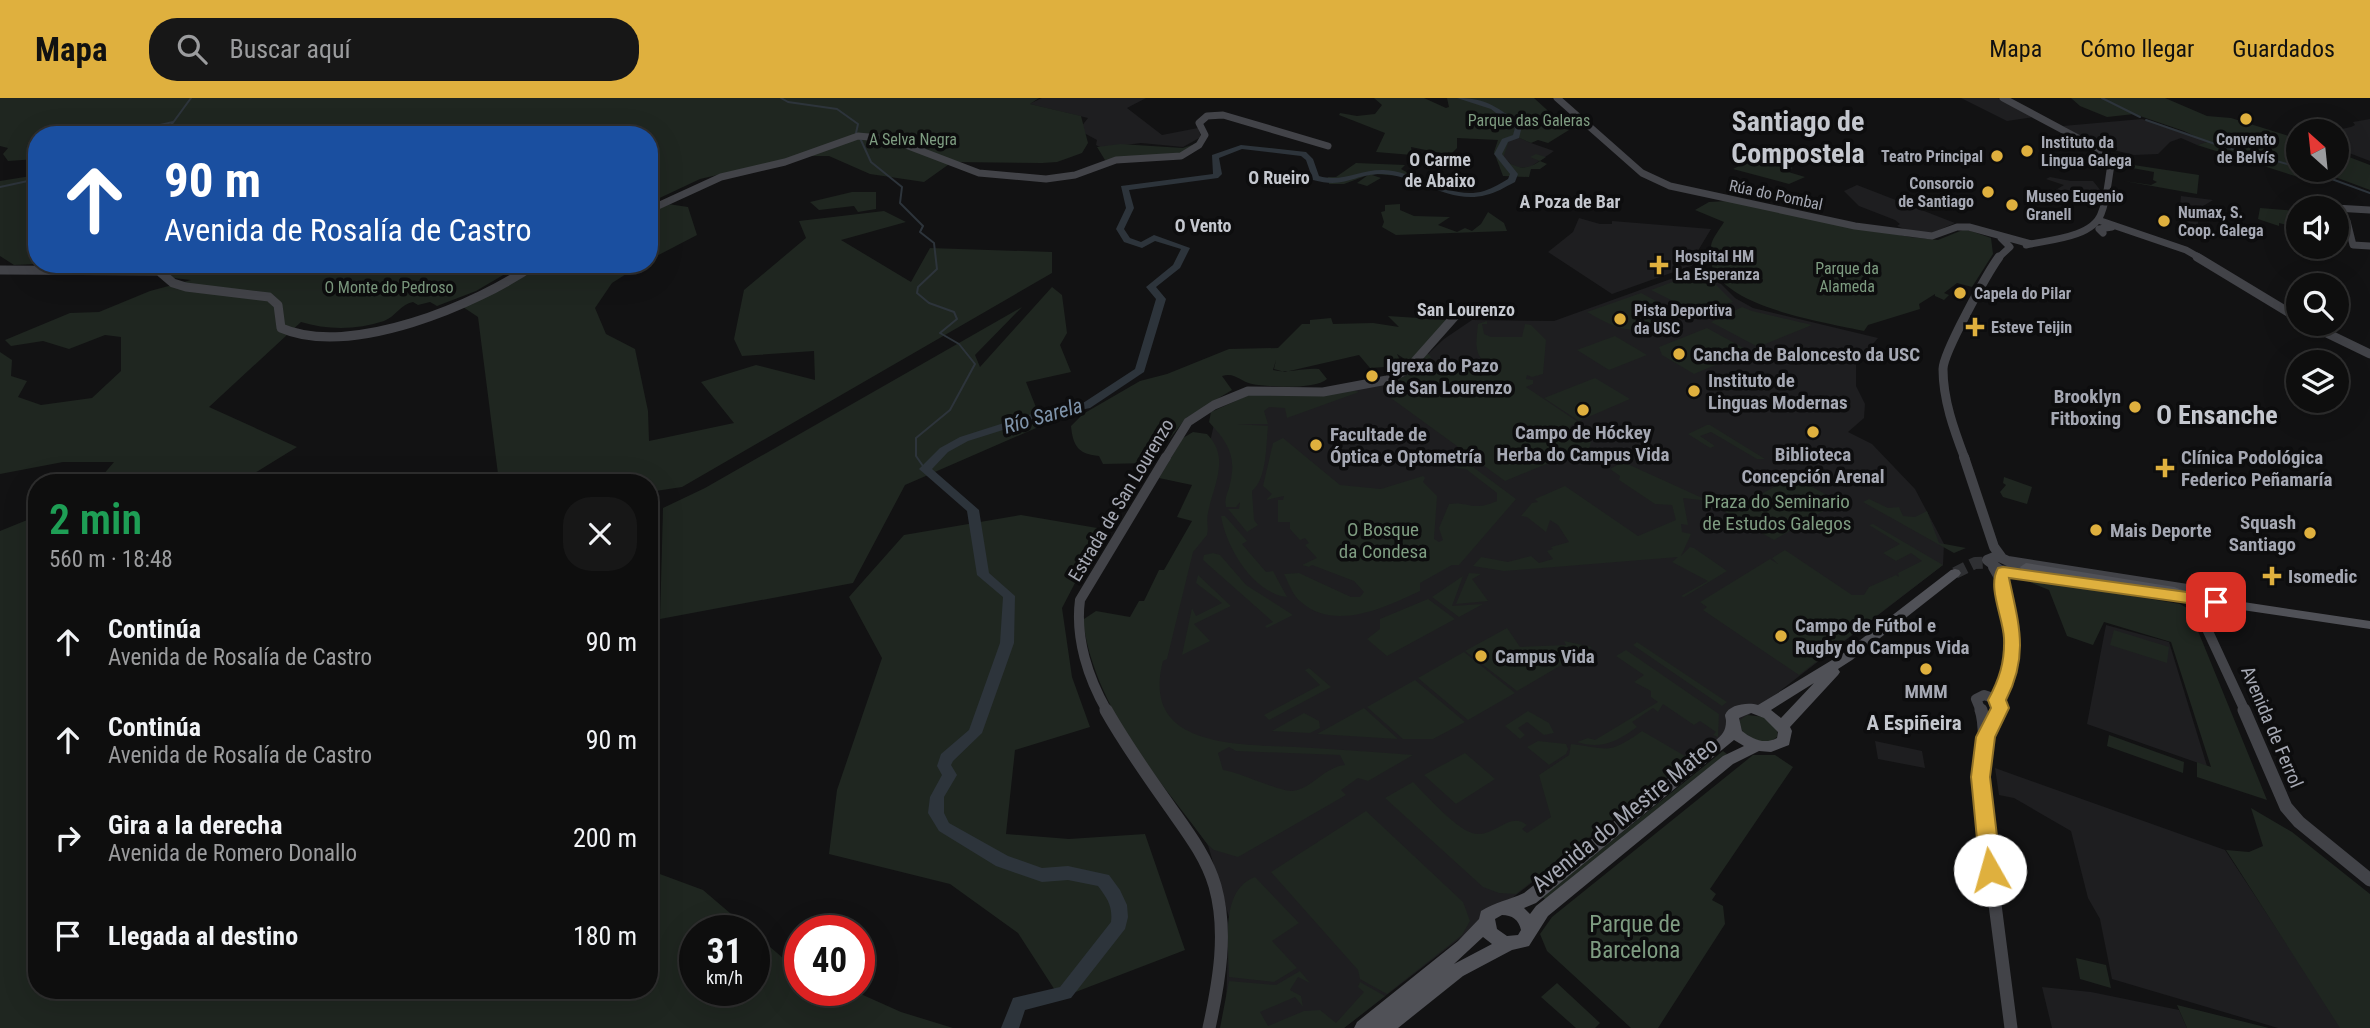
<!DOCTYPE html>
<html lang="es">
<meta charset="utf-8">
<style>
:root{--surface:#0e0e0e;--page:#171717;--text:#f1f3f6;--muted:#9b9c9e;--line:#2e2e2e;--accent:#dfb03e}
body{margin:0;font-family:"Roboto Condensed",sans-serif;background:var(--page);color:var(--text);height:100vh;display:flex;flex-direction:column;font-size:26px;white-space:nowrap}
*{box-sizing:border-box;margin:0}
p{font-size:23px;color:var(--muted)}
.icon{flex:none;width:38px;height:38px;fill:none;stroke:currentColor;stroke-width:2;stroke-linecap:round;stroke-linejoin:round}
.map{position:relative;flex:1;overflow:hidden}
.side{position:absolute;left:28px;top:376px;width:630px;height:525px;display:flex;flex-direction:column;background:var(--surface);border-radius:28px;box-shadow:0 7px 28px #0002,0 0 0 2px var(--line)}
.side>*{flex:none}
.hud{position:absolute;left:28px;top:28px;width:630px;height:147px;border-radius:28px;box-shadow:0 7px 28px #0002,0 0 0 2px var(--line);background:#1a4fa0;color:#fff;overflow:hidden}
.needle{width:46px;rotate:333deg}
.fabs{position:absolute;left:2286px;top:21px;display:grid;gap:14px}
.fabs a{display:grid;place-items:center;width:63px;height:63px;border-radius:50%;background:var(--surface);box-shadow:0 7px 28px #0002,0 0 0 2px var(--line);font-size:35px}
.speed{position:absolute;left:679px;top:817px;display:flex;gap:14px;font-size:35px;font-weight:700;text-align:center}
.speed>*{display:grid;place-content:center;width:91px;height:91px;border-radius:50%;background:var(--surface);box-shadow:0 7px 28px #0002,0 0 0 2px var(--line);line-height:1}
.speed small{font-size:18px;font-weight:400}
.speed .limit{border:10px solid #d22;background:#fff;color:#111}
.pin{position:absolute;display:grid;place-items:center;width:60px;height:60px;color:#fff;margin:-30px;border-radius:14px;box-shadow:0 4px 10px #0006}
.me{position:absolute;width:77px;margin:-38px;rotate:353deg;stroke-linejoin:round;filter:drop-shadow(0 0 5px #0008)}
.turn{display:flex;align-items:center;gap:24px;height:147px;padding:0 21px;font-size:32px}
.turn .icon{width:91px;height:91px;stroke-width:2.5}
.turn b{display:block;font-size:49px;line-height:60px}
.round{display:grid;place-items:center;flex:none;width:74px;height:74px;border-radius:28px;background:var(--page)}
.head{display:flex;align-items:center;justify-content:space-between;height:119px;padding:0 21px}
h1{font-size:42px;font-weight:600;line-height:52px;color:#1e9e55}
ul{padding:0;list-style:none}
li{display:flex;align-items:center;gap:21px;height:98px;padding:0 21px}
li div{flex:1}
li b{display:block;font-size:26px}
li em{font-style:normal}
header{display:flex;align-items:center;gap:42px;box-sizing:border-box;height:98px;padding:0 35px;background:var(--accent);color:#111}
header strong{font-size:33px}
nav{display:flex;gap:38px;margin-inline-start:auto;font-size:24px}
.search{width:490px;height:63px;background:var(--page);display:flex;align-items:center;gap:18px;box-sizing:border-box;padding:0 24px;border-radius:28px;color:var(--muted);font-size:26px}
.map>svg:first-child{display:block}
.built{fill:#1e1e20}
.green{fill:#1f2620;fill-rule:evenodd}
.lines{fill:none;stroke-linecap:round;stroke-linejoin:round}
.stream{stroke:#2d343b;stroke-width:2}
.river{fill:#2d343b;fill-rule:evenodd}
.primary-tunnel{stroke:#2f3033;stroke-width:12;stroke-dasharray:12 6;stroke-linecap:butt}
.secondary-far3{stroke:#424348;stroke-width:7}
.secondary-far2{stroke:#424348;stroke-width:9}
.secondary-far1{stroke:#424348;stroke-width:10}
.secondary{stroke:#424348;stroke-width:13}
.primary{fill:#505157;fill-rule:evenodd}
.route{fill:#dfb03e;stroke:#917228;stroke-width:2}
.poi-dot{fill:#dfb03e;stroke:#0d0d0e;stroke-width:2.5}
.labels{text-anchor:middle;dominant-baseline:central;stroke-width:7;stroke-linejoin:round;paint-order:stroke}
.far-park-label{font-size:16px;fill:#7e9c81;stroke:#0d0d0e}
.far-poi-label{font-size:16px;font-weight:bold;fill:#a5a8b3;stroke:#0d0d0e;text-anchor:start}
.far-street-label{font-size:16px;fill:#a5a8b3;stroke:#0d0d0e}
.far-neighbourhood-label{font-size:18px;font-weight:bold;fill:#c5c8cf;stroke:#0d0d0e}
.poi-label{font-size:19px;font-weight:bold;fill:#a5a8b3;stroke:#0d0d0e;text-anchor:start}
.street-label{font-size:19px;fill:#a5a8b3;stroke:#0d0d0e}
.park-label{font-size:19px;fill:#7e9c81;stroke:#0d0d0e}
.water-label{font-size:21px;font-style:italic;fill:#7f94ab;stroke:#0d0d0e}
.neighbourhood-label{font-size:21px;font-weight:bold;fill:#c5c8cf;stroke:#0d0d0e}
.near-street-label{font-size:23px;fill:#a5a8b3;stroke:#0d0d0e}
.near-park-label{font-size:23px;fill:#7e9c81;stroke:#0d0d0e}
.district-label{font-size:26px;font-weight:bold;fill:#c5c8cf;stroke:#0d0d0e}
.far-town-label{font-size:28px;font-weight:bold;fill:#c5c8cf;stroke:#0d0d0e}
</style>
<header>
<strong>Mapa</strong>
<div class="search"><svg class="icon" aria-label="search" viewBox="0 0 24 24"><circle cx="10" cy="10" r="6"/><path d="M15 15l6 6"/></svg>Buscar aquí</div>
<nav><a>Mapa</a><a>Cómo llegar</a><a>Guardados</a></nav>
</header>
<div class="map">
<svg width="2370" height="930" viewBox="0 0 2370 930">
<rect width="100%" height="100%" fill="#121213"/>
<path class="built" d="M1042 0H1146L1127 10 1162 37 1198 30 1201 39 1183 49 1141 45 1102 50 1096 47 1097 42 1084 35 1081 29 1088 20 1029 6Z
M1961 0H1998L2034 19 2007 23Z
M2142 21 2185 34 2208 44 2197 47 2181 40 2170 44 2158 56 2134 57 2093 47 2063 28Z
M2370 21V63L2336 50V33H2333L2351 29 2355 27 2353 24Z
M1518 39 1531 45 1554 53 1529 70 1515 69 1503 60V54L1507 44Z
M2050 79 2071 83H2093L2101 93 2100 100 2068 92 2054 93 2064 87 2046 81Z
M1857 87 1955 125 1930 136 1912 134 1897 128 1900 126 1895 122 1859 108 1844 93Z
M2181 98 2213 102 2195 113 2200 132 2178 127Z
M1579 120 1600 126H1612V123L1711 131 1696 156 1699 165 1612 196 1548 154 1573 134Z
M1704 169 1735 200 1753 210 1878 240 1856 266V288L1865 306 1864 320 1848 334 1872 346 1915 391 1944 446 1943 467 1344 930H1229L1226 908 1229 819 1208 747 1140 654 1217 313 1318 299 1411 272 1444 241 1472 222 1554 223Z
M2106 527 2169 544 2207 668 2087 626Z
M1875 643 1922 653 1925 670 1878 661Z
M1995 670 2225 752 2342 930H2278L2112 881 2100 821 2088 800 2071 733 2014 700 1999 697Z
M2042 889 2091 894 2179 912 2187 930H2052Z"/>
<path class="green" d="M0 0H1039L1030 6 1081 18 1088 45 1082 55 1057 64 1042 65 952 64 924 84 870 76 829 58H799L700 81 649 105V37H37V61L8 63 3 56 8 50 0 48Z
M1374 0H1424L1446 10 1449 9 1447 0H1534L1569 32 1548 45 1538 42 1531 45 1517 39 1509 42 1503 60C1516 71 1525 73 1540 63L1530 59 1536 56 1546 59 1540 63 1547 66 1540 71H1531L1529 79 1503 78 1494 54 1498 42 1457 40V50L1450 57 1411 49 1412 57 1376 54 1385 35 1339 17 1340 15 1357 18 1375 16 1382 7Z
M2071 0H2165L2207 18 2231 20 2298 41V72H2336V54L2370 67V92L2327 76 2298 79 2197 47 2207 44 2184 33 2134 16 2107 19 2080 8Z
M1120 46 1183 50 1195 46 1182 55 1105 62 1097 49Z
M1754 58 1793 70 1785 73 1805 79 1789 86 1733 71 1739 68 1732 65 1742 59 1748 61Z
M1356 65 1405 67 1401 71 1429 87 1400 78 1375 76 1372 77 1381 80 1367 88 1357 85 1368 77 1344 86H1329L1328 79H1336Z
M2127 66 2199 77 2197 96 2124 83 2151 87 2157 84 2153 82 2154 74 2127 69Z
M37 77V166L14 167 0 158V83Z
M852 94H876V111L858 114 854 108 819 112 810 104Z
M1727 103 1910 139 1938 142 1965 131 1991 140 1993 156 1972 189 1957 185 1944 195 1949 197 1944 202 1935 198V196L1919 206 1920 211 1868 227 1864 233C1826 224 1697 207 1711 148 1712 140 1720 131 1724 124L1695 112 1709 104Z
M668 106 688 109 697 137 649 162V114Z
M1400 106V112L1414 118 1450 119 1438 127 1457 134 1465 130 1472 133 1481 126 1488 114 1504 125 1507 133 1396 137 1382 129 1384 124 1381 114 1385 113V107Z
M2260 110 2296 113 2298 130 2279 125V128L2258 121Z
M884 113 906 124 841 142 911 184 930 150 1052 154V175L682 389 649 394V385H530L498 376 478 219 463 209 492 196 538 166H642L612 185 595 210 606 236 635 251 648 313 649 343 734 325 701 284 756 267 815 282 814 253 742 258 734 241 744 192 806 140 799 123Z
M155 166H522L476 193 437 208 430 204 418 207 413 204C401 206 395 219 384 223 357 232 327 232 301 224L209 309 297 349 253 376 258 385H96L114 364H63L0 376V254L12 262 11 278 27 283 18 299 41 307 92 300 121 273V239L105 237 69 251 43 243 11 248 5 242 70 215 99 214 150 193 191 182 174 180 150 169Z
M1702 173 1733 204 1697 215 1651 192Z
M1052 189 1062 197 1067 235 1060 247 1071 274 1026 284 1043 327 905 387 853 485 660 521 663 410 705 390 1022 209 975 257 980 269Z
M1641 195 1681 216C1634 234 1632 240 1587 214Z
M1742 209 1752 213 1812 227 1758 249 1711 224Z
M1388 218 1449 222 1409 264 1397 256 1403 268 1391 277 1385 269 1370 270 1359 257 1285 274 1274 271 1276 262 1273 272C1290 276 1303 269 1319 271L1327 281C1315 292 1269 289 1252 286 1240 284 1236 274 1222 278L1232 292 1186 320 1151 365 1103 366 1099 358C1079 356 1073 349 1071 328L1083 316 1140 283 1167 276 1229 251 1278 250 1302 226H1310V222L1331 220 1333 226 1373 225 1399 229Z
M1487 223V226H1482L1484 236 1491 239H1522L1525 226 1531 227 1546 242 1543 276 1532 279 1527 277 1526 281 1533 282V286L1526 289 1578 324 1569 329 1591 344 1589 352 1585 350 1505 383 1384 295 1427 255 1431 259 1426 267 1457 273 1473 265 1486 274 1490 269C1473 257 1476 246 1478 226Z
M1707 230 1749 253 1694 276 1662 257 1659 249Z
M1615 238 1647 257 1609 272 1577 252Z
M1595 280 1630 301 1579 323 1544 300Z
M1352 292 1359 294 1287 320 1285 310 1269 309 1264 313 1268 326H1237L1268 328C1266 347 1267 381 1252 393L1254 422 1258 427 1247 434 1228 411H1239L1240 404 1236 409H1226C1224 400 1228 395 1230 386 1237 357 1227 344 1209 324L1211 314 1251 296Z
M1707 327H1710L1765 361H1757L1711 334 1700 338 1715 348 1710 350 1688 336Z
M1193 334 1207 336C1231 360 1213 388 1208 415 1206 422 1209 430 1207 437L1193 454 1167 561 1163 563C1140 650 1238 646 1296 649 1335 651 1374 654 1413 657L1368 683 1358 680 1341 692 1346 697 1238 759 1214 752 1208 747C1159 681 1098 614 1084 530V521L1096 513 1130 519 1139 503H1144L1159 472H1164L1192 423 1177 419 1192 387 1159 380 1183 340ZM1229 649 1236 653 1340 657 1345 667C1324 669 1312 691 1292 693 1280 694 1242 675 1223 672L1218 655Z
M1283 340 1340 387 1381 391 1423 378 1425 380 1423 384 1437 398 1434 441 1439 444 1443 442 1439 430 1449 406C1469 403 1472 414 1497 403V395L1466 371 1453 370 1469 366 1516 401 1459 467H1452L1420 485V493C1386 509 1335 534 1301 504 1293 498 1289 486 1284 476L1299 475 1351 499H1360L1364 494 1354 483 1312 467 1309 469 1302 467 1317 460 1305 447 1309 445 1305 440 1300 442 1290 431V424H1278V402H1283L1284 398 1266 402 1272 396 1263 388 1273 345Z
M1623 364 1709 403 1683 400 1688 427 1681 426 1682 434 1691 436 1681 458 1690 449 1694 450 1727 473 1684 499 1681 498 1708 483 1672 464 1678 459 1504 473 1473 468 1481 459 1508 464 1531 458 1539 465 1553 461 1547 453 1553 451 1551 449 1569 444 1558 427 1550 422 1546 434 1527 419 1521 418 1532 405 1538 404 1535 401 1565 388 1638 438 1676 422 1672 407 1655 406 1619 382 1620 378 1610 371Z
M1791 377 1832 400 1835 406 1774 442 1720 411 1727 406C1742 410 1762 395 1776 388L1774 384Z
M2004 379 2032 389 2027 406 2003 399 2000 394 2006 387 2003 385Z
M1869 401 1888 410 1899 409 1903 418 1915 419 1927 413 1939 445 1966 450 1954 455 1863 404Z
M1021 417 1103 431 1062 510 1072 579 1090 629 1015 652 1006 736 1069 741 1145 736 1185 852 1060 900 1018 835 950 786 829 756 837 692 882 560 849 499 904 437Z
M37 418V892H649V772L703 792 751 833H695V892H754V835L784 861 800 868V892L854 893 901 914 953 930H0V433Z
M1221 418H1225L1247 443 1242 446 1266 474 1273 473 1287 499C1253 495 1226 449 1221 418Z
M1873 426 1943 467 1799 577 1703 512 1707 509 1700 504 1770 461 1778 466 1772 460 1785 452 1852 497H1864L1869 489 1896 477 1899 479 1898 475 1922 463 1911 455 1896 463 1883 455 1900 446 1869 427Z
M1213 455 1220 457 1246 487 1293 517 1267 530 1265 528 1273 524 1203 462 1204 457Z
M1469 475 1481 476 1472 481 1488 503 1456 506Z
M1198 477 1231 508 1194 526 1210 543 1182 557 1192 510 1196 518 1222 505 1196 485Z
M1463 478 1452 508 1483 506 1459 519 1432 499Z
M2015 478 2180 506 2189 511 2267 702 2197 679V664L2211 669 2171 544 2104 524 2093 547 2067 538 2049 492Z
M1428 501 1455 521 1387 558 1367 541 1380 531V521Z
M1507 530 1520 549 1566 547 1564 543 1592 549 1517 593 1465 553Z
M2114 532 2169 549 2167 565 2110 547Z
M1637 544 1727 604 1722 608 1633 547Z
M1626 552 1719 616 1718 639 1713 637 1716 634 1700 623 1694 627 1663 606 1658 614 1653 610 1632 624 1637 629C1618 643 1601 652 1577 644L1588 640 1595 642 1658 604 1651 599V593L1634 584 1644 577 1616 558Z
M1464 554 1515 595 1468 622 1418 580Z
M1309 570 1331 589 1269 622 1264 617 1320 587 1305 572Z
M1415 582 1465 624 1433 641H1403L1367 609Z
M1364 610 1398 641 1317 636Z
M1528 613 1549 625 1554 635 1544 637 1527 624 1518 630 1525 637 1520 641 1505 628Z
M1304 615 1319 623 1320 630 1310 635 1272 633Z
M1747 617 1765 619 1778 631 1777 639C1765 649 1754 641 1743 635L1739 623Z
M1642 633 1685 658 1707 642 1711 645 1516 796 1499 795 1483 789 1385 700 1413 684C1427 698 1454 729 1472 735 1493 742 1509 712 1527 727L1522 731 1527 735 1551 719 1539 677 1569 657 1571 646C1608 650 1607 658 1642 633Z
M2109 637 2184 664 2183 675 2107 648Z
M1538 643 1566 646 1568 651 1566 656 1549 667 1527 649Z
M1723 653 1727 656 1547 802 1542 799Z
M1465 655 1495 681 1456 706 1424 677Z
M1753 657H1775L1793 669 1710 791 1716 796 1712 802 1723 808 1725 826 1658 930H1631L1547 853 1540 836 1552 819Z
M2251 710 2292 734 2370 796V930H2340L2226 752 2249 754 2263 748Z
M1366 713 1463 804 1470 823 1462 837 1387 896 1360 881 1358 872 1271 774Z
M1255 779 1299 825 1272 843 1297 870 1274 884 1229 879C1229 849 1219 792 1255 779Z
M2076 860 2106 867 2111 890 2080 881Z
M1300 873 1310 885 1298 879 1290 892 1301 898 1303 909 1295 899 1260 914 1268 928 1304 913 1320 912 1336 925 1364 894 1358 889 1360 884 1385 898 1344 930H1220L1229 883 1276 887Z
M1557 885 1600 925 1595 930H1576L1541 899Z
M2177 907 2269 930H2187Z"/>
<g class="lines">
<path class="stream" d="M781 0 788 4 837 11 858 26 856 35
M2102 0 2140 19
M2146 22 2218 47 2298 69
M86 30 134 33 173 24
M156 37 172 26 191 0
M860 40 871 64 902 89 900 105 923 128 920 134 934 145 937 171 918 189 917 195 929 205 954 214 957 221 940 235 959 246 975 266 950 312 916 340V358L925 371
M2307 72 2370 95
M0 89 37 81"/>
<path class="river" d="M1457 0C1487 0 1499 10 1522 28L1519 40 1508 44 1502 56 1518 76 1515 84C1505 89 1496 95 1486 97 1449 107 1417 77 1382 76 1353 76 1346 91 1313 82L1306 62 1301 58 1242 51 1219 60 1222 76 1218 80 1129 92 1134 110 1124 131 1130 140 1141 144 1154 137 1190 150 1180 170 1156 189 1166 201 1144 274 1090 310 1041 320 968 343 948 354 932 371 979 412 989 475 1015 498 1014 545 982 635 953 663 951 667 957 677 944 699V715L949 725 1008 758 1042 770 1068 768 1109 777 1120 792 1127 807 1128 819 1125 831 1071 900 1025 912 1019 930H1001L1013 900 1060 889 1111 824C1113 808 1107 800 1098 788L1068 782 1042 784 996 768 939 733 928 715 930 699 942 677 937 668 941 656 969 632 1000 545 1003 499 977 477 967 413 919 371 940 350 960 339 1035 315 1083 305 1135 271 1156 201 1146 189 1173 167 1181 151 1155 143 1142 150 1124 144 1116 131 1126 110 1121 88 1213 76 1212 57 1241 47 1306 54 1313 61 1319 78C1342 85 1361 71 1384 72 1417 73 1450 103 1484 93 1493 90 1501 85 1508 81L1510 76 1494 56 1502 41 1513 37 1515 30 1491 11Z"/>
<path class="primary-tunnel" d="M1955 475 1975 465 1998 464"/>
<path class="secondary-far3" d="M1557 0 1642 75 1670 88 1855 128 1932 138 1957 129H1969L2031 146
M2003 0 2091 47 2111 67C2108 83 2107 102 2101 116 2092 140 2047 142 2026 147
M2335 110 2370 112
M2336 111 2347 123 2353 147 2370 148
M649 112 721 79 785 64 858 38 890 41 979 75 1046 81 1075 77 1116 62 1181 58 1199 47 1205 37 1199 25 1207 18 1223 17 1328 48
M2098 122 2186 152 2200 160
M2103 135 2099 131 2112 129
M1998 160 2010 149 2001 140"/>
<path class="secondary-far2" d="M2197 159 2298 220
M0 172 159 173 173 185 186 189 269 199 278 207 281 230C350 260 477 207 535 166
M2308 226 2370 256
M1165 361 1188 324 1214 307 1248 293 1323 294 1387 282 1408 271 1456 217
M1965 361C1954 332 1943 302 1943 271 1943 255 1988 174 1999 159"/>
<path class="secondary-far1" d="M1964 359 1994 449 2002 460
M1997 458 2008 463 2187 491 2193 501 2000 472 1987 462Z
M1993 469C2018 509 2018 560 1997 602
M2193 501 2245 613
M1107 613C1088 580 1075 540 1080 502L1166 359
M1981 613 1976 601 1984 597 1993 600 2000 608 1998 613"/>
<path class="secondary" d="M1106 612C1124 644 1145 674 1167 705 1185 731 1206 757 1215 788 1228 834 1219 884 1209 930
M1981 612C1988 630 1982 689 1983 714L2011 930
M2244 612 2286 709 2299 724 2370 782
M1986 639 1998 612"/>
<path class="primary" d="M2026 465 2174 489 2197 497 2370 523V531L2195 505 2172 497 2022 472 2020 469Z
M1955 471 1959 472 1961 475 1959 478 1852 562 1838 571 1840 574 1838 577 1790 629 1792 633 1789 647 1771 654 1759 653 1733 666 1548 818 1529 848 1512 852 1463 878 1398 930H1354L1357 924 1458 843 1479 821 1481 813C1495 804 1509 802 1524 795L1715 643C1722 637 1726 633 1726 623 1726 621 1725 619 1725 617 1729 606 1749 604 1758 607L1842 556 1951 472ZM1814 585 1781 620 1771 612ZM1751 615 1764 620 1778 634 1777 640C1764 647 1752 641 1742 633L1739 620ZM1734 642 1744 648 1723 658 1536 808 1530 816 1524 810 1536 805ZM1502 817C1512 817 1519 822 1521 832L1518 837 1507 838 1497 831 1495 821ZM1483 839 1492 846 1454 866Z"/>
</g>
<path class="route" d="M2003 469 2216 498 2224 504 2216 509 2009 480C2019 527 2029 557 2006 602L2009 610 1995 639 1990 679 2001 772 1998 778 1990 780 1983 778 1980 772 1971 679 1976 639 1991 610 1988 602C1999 582 2005 564 2004 540 2003 519 1987 489 1998 470Z"/>
<g class="poi-dot">
<circle cx="2246" cy="21" r="7"/>
<circle cx="2027" cy="53" r="7"/>
<circle cx="1997" cy="58" r="7"/>
<circle cx="1988" cy="94" r="7"/>
<circle cx="2012" cy="107" r="7"/>
<circle cx="2164" cy="123" r="7"/>
<path d="M1655.5 156.5h7v7h7v7h-7v7h-7v-7h-7v-7h7z"/>
<circle cx="1960" cy="195" r="7"/>
<circle cx="1620" cy="221" r="7"/>
<path d="M1971.5 218.5h7v7h7v7h-7v7h-7v-7h-7v-7h7z"/>
<circle cx="1679" cy="256" r="7"/>
<circle cx="1372" cy="278" r="7"/>
<circle cx="1694" cy="293" r="7"/>
<circle cx="2135" cy="309" r="7"/>
<circle cx="1583" cy="312" r="7"/>
<circle cx="1813" cy="334" r="7"/>
<circle cx="1316" cy="347" r="7"/>
<path d="M2161.5 359.5h7v7h7v7h-7v7h-7v-7h-7v-7h7z"/>
<circle cx="2096" cy="432" r="7"/>
<circle cx="2310" cy="435" r="7"/>
<path d="M2268.5 467.5h7v7h7v7h-7v7h-7v-7h-7v-7h7z"/>
<circle cx="1781" cy="538" r="7"/>
<circle cx="1481" cy="558" r="7"/>
<circle cx="1926" cy="571" r="7"/>
</g>
<g class="labels">
<g class="far-park-label">
<text x="1529" y="22">Parque das Galeras</text>
<text x="913" y="41">A Selva Negra</text>
<text x="1847" y="170">Parque da<tspan x="1847" dy="18">Alameda</tspan></text>
<text x="389" y="189">O Monte do Pedroso</text>
</g>
<g class="far-poi-label">
<text x="2246" y="41" text-anchor="middle">Convento<tspan x="2246" dy="18">de Belvís</tspan></text>
<text x="2041" y="44">Instituto da<tspan x="2041" dy="18">Lingua Galega</tspan></text>
<text x="1983" y="58" text-anchor="end">Teatro Principal</text>
<text x="1974" y="85" text-anchor="end">Consorcio<tspan x="1974" dy="18">de Santiago</tspan></text>
<text x="2026" y="98">Museo Eugenio<tspan x="2026" dy="18">Granell</tspan></text>
<text x="2178" y="114">Numax, S.<tspan x="2178" dy="18">Coop. Galega</tspan></text>
<text x="1675" y="158">Hospital HM<tspan x="1675" dy="18">La Esperanza</tspan></text>
<text x="1974" y="195">Capela do Pilar</text>
<text x="1634" y="212">Pista Deportiva<tspan x="1634" dy="18">da USC</tspan></text>
<text x="1991" y="229">Esteve Teijin</text>
</g>
<g class="far-street-label">
<text transform="translate(1776 97) rotate(12)">Rúa do Pombal</text>
</g>
<g class="far-neighbourhood-label">
<text x="1440" y="61">O Carme<tspan x="1440" dy="21">de Abaixo</tspan></text>
<text x="1279" y="79">O Rueiro</text>
<text x="1570" y="103">A Poza de Bar</text>
<text x="1203" y="127">O Vento</text>
<text x="1466" y="211">San Lourenzo</text>
</g>
<g class="poi-label">
<text x="1693" y="256">Cancha de Baloncesto da USC</text>
<text x="1386" y="267">Igrexa do Pazo<tspan x="1386" dy="22">de San Lourenzo</tspan></text>
<text x="1708" y="282">Instituto de<tspan x="1708" dy="22">Linguas Modernas</tspan></text>
<text x="2121" y="298" text-anchor="end">Brooklyn<tspan x="2121" dy="22">Fitboxing</tspan></text>
<text x="1583" y="334" text-anchor="middle">Campo de Hóckey<tspan x="1583" dy="22">Herba do Campus Vida</tspan></text>
<text x="1330" y="336">Facultade de<tspan x="1330" dy="22">Óptica e Optometría</tspan></text>
<text x="1813" y="356" text-anchor="middle">Biblioteca<tspan x="1813" dy="22">Concepción Arenal</tspan></text>
<text x="2181" y="359">Clínica Podológica<tspan x="2181" dy="22">Federico Peñamaría</tspan></text>
<text x="2296" y="424" text-anchor="end">Squash<tspan x="2296" dy="22">Santiago</tspan></text>
<text x="2110" y="432">Mais Deporte</text>
<text x="2288" y="478">Isomedic</text>
<text x="1795" y="527">Campo de Fútbol e<tspan x="1795" dy="22">Rugby do Campus Vida</tspan></text>
<text x="1495" y="558">Campus Vida</text>
<text x="1926" y="593" text-anchor="middle">MMM</text>
</g>
<g class="street-label">
<text transform="translate(1121 402) rotate(-59)">Estrada de San Lourenzo</text>
<text transform="translate(2272 629) rotate(67)">Avenida de Ferrol</text>
</g>
<g class="park-label">
<text x="1777" y="403">Praza do Seminario<tspan x="1777" dy="22">de Estudos Galegos</tspan></text>
<text x="1383" y="431">O Bosque<tspan x="1383" dy="22">da Condesa</tspan></text>
</g>
<g class="water-label">
<text transform="translate(1043 318) rotate(-16)">Río Sarela</text>
</g>
<g class="neighbourhood-label">
<text x="1914" y="625">A Espiñeira</text>
</g>
<g class="near-street-label">
<text transform="translate(1625 717) rotate(-39)">Avenida do Mestre Mateo</text>
</g>
<g class="near-park-label">
<text x="1635" y="826">Parque de<tspan x="1635" dy="26">Barcelona</tspan></text>
</g>
<g class="district-label">
<text x="2217" y="317">O Ensanche</text>
</g>
<g class="far-town-label">
<text x="1798" y="23">Santiago de<tspan x="1798" dy="32">Compostela</tspan></text>
</g>
</g>
</svg>
<div class="fabs">
<a><svg class="needle" viewBox="-14 -14 28 28"><path d="M0-13l5 13h-10z" fill="#e53935"/><path d="M0 13l5-13h-10z" fill="#9b9c9e"/></svg></a>
<a><svg class="icon" aria-label="sound" viewBox="0 0 24 24"><path d="M4 9h4l5-4v14l-5-4H4zM17 9q2 3 0 6"/></svg></a>
<a><svg class="icon" aria-label="search" viewBox="0 0 24 24"><circle cx="10" cy="10" r="6"/><path d="M15 15l6 6"/></svg></a>
<a><svg class="icon" aria-label="layers" viewBox="0 0 24 24"><path d="M12 4l9 5-9 5-9-5zM3 14l9 5 9-5"/></svg></a>
</div>
<div class="speed"><div>31<small>km/h</small></div><div class="limit">40</div></div>
<div class="pin" style="left:2216px;top:504px;background:#d93025"><svg class="icon" aria-label="arrive" viewBox="0 0 24 24"><path d="M6 21V4h12l-3 4 3 4H6"/></svg></div>
<svg class="me" style="left:1990px;top:772px" viewBox="-20 -20 40 40"><circle r="19" fill="#fff"/><path d="M0-13L10 11 0 6-10 11z" fill="#dfb03e"/></svg>
<div class="hud">
<div class="turn"><svg class="icon" aria-label="ahead" viewBox="0 0 24 24"><path d="M12 20V5M6 11l6-6 6 6"/></svg><div><b>90 m</b>Avenida de Rosalía de Castro</div></div>
</div>
<section class="side">
<div class="head"><div><h1>2 min</h1><p>560 m · 18:48</p></div><a class="round"><svg class="icon" aria-label="close" viewBox="0 0 24 24"><path d="M6 6l12 12M18 6L6 18"/></svg></a></div>
<ul>
<li><svg class="icon" aria-label="ahead" viewBox="0 0 24 24"><path d="M12 20V5M6 11l6-6 6 6"/></svg><div><b>Continúa</b><p>Avenida de Rosalía de Castro</p></div><em>90 m</em></li>
<li><svg class="icon" aria-label="ahead" viewBox="0 0 24 24"><path d="M12 20V5M6 11l6-6 6 6"/></svg><div><b>Continúa</b><p>Avenida de Rosalía de Castro</p></div><em>90 m</em></li>
<li><svg class="icon" aria-label="right" viewBox="0 0 24 24"><path d="M7 20v-9h11M14 6l5 5-5 5"/></svg><div><b>Gira a la derecha</b><p>Avenida de Romero Donallo</p></div><em>200 m</em></li>
<li><svg class="icon" aria-label="arrive" viewBox="0 0 24 24"><path d="M6 21V4h12l-3 4 3 4H6"/></svg><div><b>Llegada al destino</b></div><em>180 m</em></li>
</ul>
</section>
</div>
